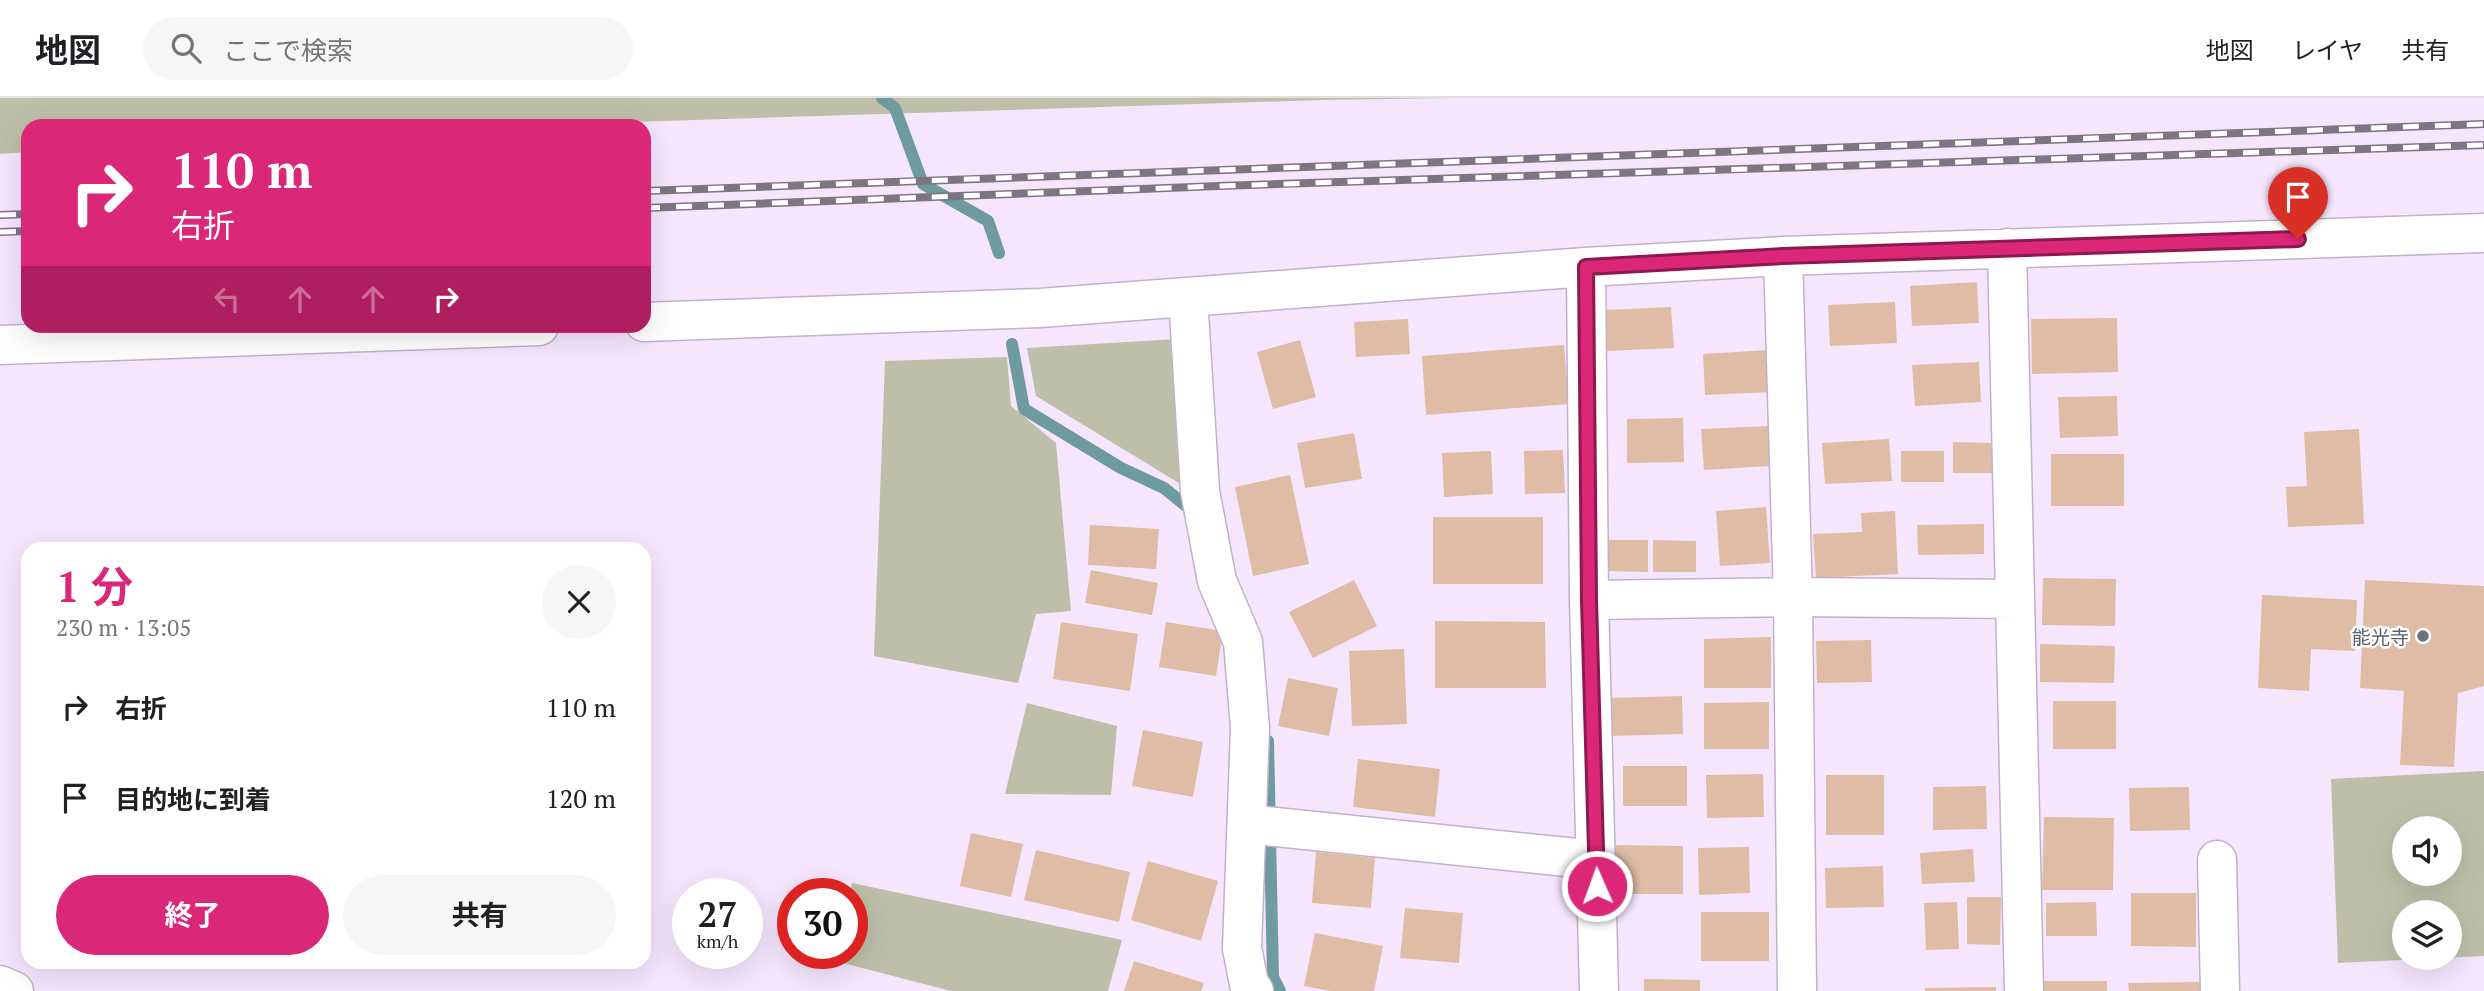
<!DOCTYPE html>
<html lang="ja">
<meta charset="utf-8">
<style>
:root{--surface:#fff;--page:#f6f6f6;--text:#202124;--muted:#757577;--line:#e0e0e0;--accent:#db2777}
body{margin:0;font-family:"PT Serif","Noto Sans JP",serif;background:var(--page);color:var(--text);height:100vh;display:flex;flex-direction:column;font-size:26px;white-space:nowrap}
*{box-sizing:border-box;margin:0}
p{font-size:23px;color:var(--muted)}
.icon{flex:none;width:38px;height:38px;fill:none;stroke:currentColor;stroke-width:2;stroke-linecap:round;stroke-linejoin:round}
.map{position:relative;flex:1;overflow:hidden}
.sheet{position:absolute;left:21px;top:444px;width:630px;height:427px;display:flex;flex-direction:column;background:var(--surface);border-radius:21px;box-shadow:0 7px 28px #0002}
.sheet>*{flex:none}
.guide{position:absolute;left:21px;top:21px;width:630px;height:214px;border-radius:21px;box-shadow:0 7px 28px #0002;background:#db2777;color:#fff;overflow:hidden}
.fabs{position:absolute;left:2392px;top:718px;display:grid;gap:14px}
.fabs a{display:grid;place-items:center;width:70px;height:70px;border-radius:50%;background:var(--surface);box-shadow:0 7px 28px #0002;font-size:35px}
.speed{position:absolute;left:672px;top:780px;display:flex;gap:14px;font-size:35px;font-weight:700;text-align:center}
.speed>*{display:grid;place-content:center;width:91px;height:91px;border-radius:50%;background:var(--surface);box-shadow:0 7px 28px #0002;line-height:1}
.speed small{font-size:18px;font-weight:400}
.speed .limit{border:10px solid #d22;background:#fff;color:#111}
.pin{position:absolute;display:grid;place-items:center;width:60px;height:60px;color:#fff;margin:-72px -30px;border-radius:50% 50% 50% 0;rotate:-45deg;box-shadow:0 0 7px #0007}
.pin .icon{rotate:45deg}
.me{position:absolute;width:77px;margin:-38px;rotate:358deg;stroke-linejoin:round;filter:drop-shadow(0 0 5px #0008)}
.turn{display:flex;align-items:center;gap:24px;height:147px;padding:0 35px;font-size:32px}
.turn .icon{width:91px;height:91px;stroke-width:2.5}
.turn b{display:block;font-size:49px;line-height:60px}
.lanes{display:flex;align-items:center;height:66px;padding:0 35px;background:#0003;justify-content:center;gap:35px;direction:ltr}
.lanes .off{opacity:.35}
.round{display:grid;place-items:center;flex:none;width:74px;height:74px;border-radius:37px;background:var(--page)}
.headline{display:flex;align-items:center;justify-content:space-between;height:119px;padding:0 35px}
h1{font-size:42px;font-weight:700;line-height:52px;color:var(--accent)}
.button{display:flex;gap:14px;margin-top:auto;padding:14px 35px}
.button a{flex:1;height:80px;border-radius:42px;background:var(--accent);color:#fff;font-size:28px;font-weight:700;line-height:80px;text-align:center}
.button a+a{background:var(--page);color:var(--text)}
ul{padding:0;list-style:none}
li{display:flex;align-items:center;gap:21px;height:91px;padding:0 35px}
li div{flex:1}
li b{display:block;font-size:26px}
li em{font-style:normal}
header{display:flex;align-items:center;gap:42px;box-sizing:border-box;height:98px;padding:0 35px;background:var(--surface);border-bottom:2px solid var(--line)}
header strong{font-size:33px}
nav{display:flex;gap:38px;margin-inline-start:auto;font-size:24px}
.search{width:490px;height:63px;background:var(--page);display:flex;align-items:center;gap:18px;box-sizing:border-box;padding:0 24px;border-radius:38px;color:var(--muted);font-size:26px}
.map>svg:first-child{display:block}
.green{fill:#bdbfa8;fill-rule:evenodd}
.lines{fill:none;stroke-linecap:round;stroke-linejoin:round}
.stream{stroke:#6d9b9f;stroke-width:12}
.building{fill:#dfbca6}
.minor-casing{stroke:#c1b2ca;stroke-width:41}
.minor{stroke:#fff;stroke-width:38}
.rail-casing{stroke:#7e7584;stroke-width:8}
.rail{stroke:#fff;stroke-width:5;stroke-dasharray:16;stroke-linecap:butt}
.route-casing{stroke:#8e194d;stroke-width:18}
.route{stroke:#db2777;stroke-width:12}
.worship-dot{fill:#6b7280;stroke:#fff;stroke-width:2.5}
.labels{text-anchor:middle;dominant-baseline:central;stroke-width:5;stroke-linejoin:round;paint-order:stroke}
.worship-label{font-size:19px;fill:#5b616d;stroke:#fff;text-anchor:end}
</style>
<header>
<strong>地図</strong>
<div class="search"><svg class="icon" aria-label="search" viewBox="0 0 24 24"><circle cx="10" cy="10" r="6"/><path d="M15 15l6 6"/></svg>ここで検索</div>
<nav><a>地図</a><a>レイヤ</a><a>共有</a></nav>
</header>
<div class="map">
<svg width="2484" height="893" viewBox="0 0 2484 893">
<rect width="100%" height="100%" fill="#f5e6fe"/>
<path class="green" d="M0 0H1453L1322 2 506 28H28V54L0 56Z
M1177 241 1187 390 1036 298 1027 250Z
M1007 259 1011 308 1056 345 1071 513 1036 516 1018 585 874 558 885 263Z
M1027 605 1117 628 1111 697 1005 696Z
M2484 673V858L2338 865 2331 681ZM2404 730H2450V775H2404ZM2404 814H2450V859H2404Z
M852 785 1122 842 1108 893H951L835 863 837 856H852V796H850Z"/>
<g class="lines">
<path class="stream" d="M882 0 895 10 923 86 988 123 999 155
M1012 246 1024 311 1121 370 1164 390 1196 416
M1268 643 1273 879 1280 893"/>
</g>
<path class="building" d="M1977 184 1979 225 1912 228 1910 188Z
M1895 204 1897 245 1830 248 1828 207Z
M1671 209 1674 250 1607 253 1605 212Z
M2117 220 2118 274 2032 276 2031 221Z
M1408 221 1410 256 1356 259 1354 224Z
M1300 242 1316 299 1273 311 1257 254Z
M1564 247 1569 306 1426 317 1422 258Z
M1769 252 1771 294 1705 297 1703 256Z
M1979 264 1981 304 1915 308 1912 267Z
M2117 298 2118 338 2060 340 2058 299Z
M1683 320 1684 364 1627 365V321Z
M1768 328 1770 368 1704 372 1701 331Z
M2359 331 2364 426 2288 429 2286 389 2307 388 2304 334Z
M1354 335 1362 381 1305 390 1297 345Z
M1889 341 1892 383 1825 386 1822 345Z
M1953 344 1996 345V375H1953Z
M1563 352 1565 395 1525 396 1524 353Z
M1491 353 1493 396 1444 399 1442 355Z
M1901 353H1944V384H1901Z
M2051 356H2124V408H2051Z
M1290 377 1309 466 1253 478 1235 389Z
M1766 409 1770 465 1720 468 1716 413Z
M1895 413 1898 476 1816 480 1813 436 1862 434 1861 415Z
M1433 419H1543V486H1433Z
M1984 426V456L1918 457 1917 427Z
M1090 427 1159 431 1156 471 1088 467Z
M1605 442H1648V474L1605 473Z
M1653 442 1696 443V474H1653Z
M1091 472 1158 485 1152 517 1085 505Z
M2043 480 2116 481 2115 528 2042 527Z
M1354 482 1377 528 1313 560 1289 514Z
M2365 482 2484 488V588L2458 595 2454 669 2400 667 2404 593 2360 590Z
M2262 497 2357 502 2355 553 2311 551 2309 593 2258 590Z
M1435 523 1545 524 1546 590H1435Z
M1061 524 1138 536 1130 593 1053 581Z
M1166 524 1223 533 1216 578 1159 569Z
M1771 539V590H1704V541Z
M1871 542 1872 584 1817 585 1816 543Z
M2040 546 2115 548 2114 585 2040 584Z
M1404 551 1407 626 1352 628 1349 553Z
M1288 580 1338 590 1329 638 1278 628Z
M1682 598 1683 636 1610 638 1609 600Z
M2053 603H2116V651H2053Z
M1769 604V651H1704V605Z
M1143 632 1203 644 1193 699 1132 688Z
M1358 661 1440 671 1435 719 1353 709Z
M1623 668H1687V708H1623Z
M1763 676 1764 719 1707 720 1706 677Z
M1826 677H1884V737H1826Z
M1986 688 1987 731 1933 732V689Z
M2189 689 2190 732 2130 733 2129 690Z
M2044 719 2114 720 2113 792H2042Z
M971 735 1023 746 1011 799 960 788Z
M1615 747 1683 748V796H1615Z
M1749 749 1750 795 1699 797 1698 750Z
M1973 751 1975 784 1922 786 1920 755Z
M1036 752 1130 774 1119 824 1024 802Z
M1316 754 1375 760 1371 810 1312 805Z
M1148 763 1218 783 1201 843 1131 822Z
M1883 768 1884 809 1826 810 1825 770Z
M2131 795H2196V849L2131 848Z
M1967 799H2001L2000 847 1967 846Z
M1957 804 1959 851 1926 852 1924 805Z
M2096 804 2097 838H2046V805Z
M1405 810 1463 815 1459 865 1400 860Z
M1701 814H1769V863H1701Z
M1315 835 1383 848 1374 893H1330L1304 888Z
M1134 863 1204 885 1201 893H1124Z
M1644 881 1700 882V893H1644Z
M2041 883H2107V893H2041Z
M2203 884V893H2129L2128 885Z
M1996 889V893H1925V890Z"/>
<g class="lines">
<g class="minor-casing">
<path id="minor" d="M2007 150 2024 893
M1783 158 1793 499 1797 893
M1586 169 1589 502 1599 893
M1188 199 1200 393 1217 483 1243 544 1250 630 1242 850 1249 886 1254 893
M644 224 1040 210 1586 169 1783 158 2484 135
M0 247 539 228
M1589 502 1793 499 2015 501
M1247 726 1596 762
M2217 762 2220 893
M0 887 14 893"/>
</g>
<use href="#minor" class="minor"/>
<g class="rail-casing">
<path id="rail" d="M644 93 2484 26
M644 110 1219 88 2484 47
M0 117 28 116
M0 134 28 133"/>
</g>
<use href="#rail" class="rail"/>
</g>
<g class="lines">
<g class="route-casing">
<path id="route" d="M1597 788 1589 502 1586 169 1783 158 2298 141"/>
</g>
<use href="#route" class="route"/>
</g>
<circle class="worship-dot" cx="2423" cy="538" r="7"/>
<g class="labels">
<g class="worship-label">
<text x="2409" y="538">能光寺</text>
</g>
</g>
</svg>
<div class="fabs">
<a><svg class="icon" aria-label="sound" viewBox="0 0 24 24"><path d="M4 9h4l5-4v14l-5-4H4zM17 9q2 3 0 6"/></svg></a>
<a><svg class="icon" aria-label="layers" viewBox="0 0 24 24"><path d="M12 4l9 5-9 5-9-5zM3 14l9 5 9-5"/></svg></a>
</div>
<div class="speed"><div>27<small>km/h</small></div><div class="limit">30</div></div>
<div class="pin" style="left:2298px;top:141px;background:#d93025"><svg class="icon" aria-label="arrive" viewBox="0 0 24 24"><path d="M6 21V4h12l-3 4 3 4H6"/></svg></div>
<svg class="me" style="left:1597px;top:788px" viewBox="-20 -20 40 40"><circle r="17" fill="#db2777" stroke="#fff" stroke-width="3"/><path d="M0-11L8 9 0 5-8 9z" fill="#fff"/></svg>
<div class="guide">
<div class="turn"><svg class="icon" aria-label="right" viewBox="0 0 24 24"><path d="M7 20v-9h11M14 6l5 5-5 5"/></svg><div><b>110 m</b>右折</div></div>
<div class="lanes"><svg class="icon off" aria-label="left" viewBox="0 0 24 24"><path d="M17 20v-9H6M10 6l-5 5 5 5"/></svg><svg class="icon off" aria-label="ahead" viewBox="0 0 24 24"><path d="M12 20V5M6 11l6-6 6 6"/></svg><svg class="icon off" aria-label="ahead" viewBox="0 0 24 24"><path d="M12 20V5M6 11l6-6 6 6"/></svg><svg class="icon" aria-label="right" viewBox="0 0 24 24"><path d="M7 20v-9h11M14 6l5 5-5 5"/></svg></div>
</div>
<section class="sheet">
<div class="headline"><div><h1>1 分</h1><p>230 m · 13:05</p></div><a class="round"><svg class="icon" aria-label="close" viewBox="0 0 24 24"><path d="M6 6l12 12M18 6L6 18"/></svg></a></div>
<ul>
<li><svg class="icon" aria-label="right" viewBox="0 0 24 24"><path d="M7 20v-9h11M14 6l5 5-5 5"/></svg><div><b>右折</b></div><em>110 m</em></li>
<li><svg class="icon" aria-label="arrive" viewBox="0 0 24 24"><path d="M6 21V4h12l-3 4 3 4H6"/></svg><div><b>目的地に到着</b></div><em>120 m</em></li>
</ul>
<div class="button"><a>終了</a><a>共有</a></div>
</section>
</div>
